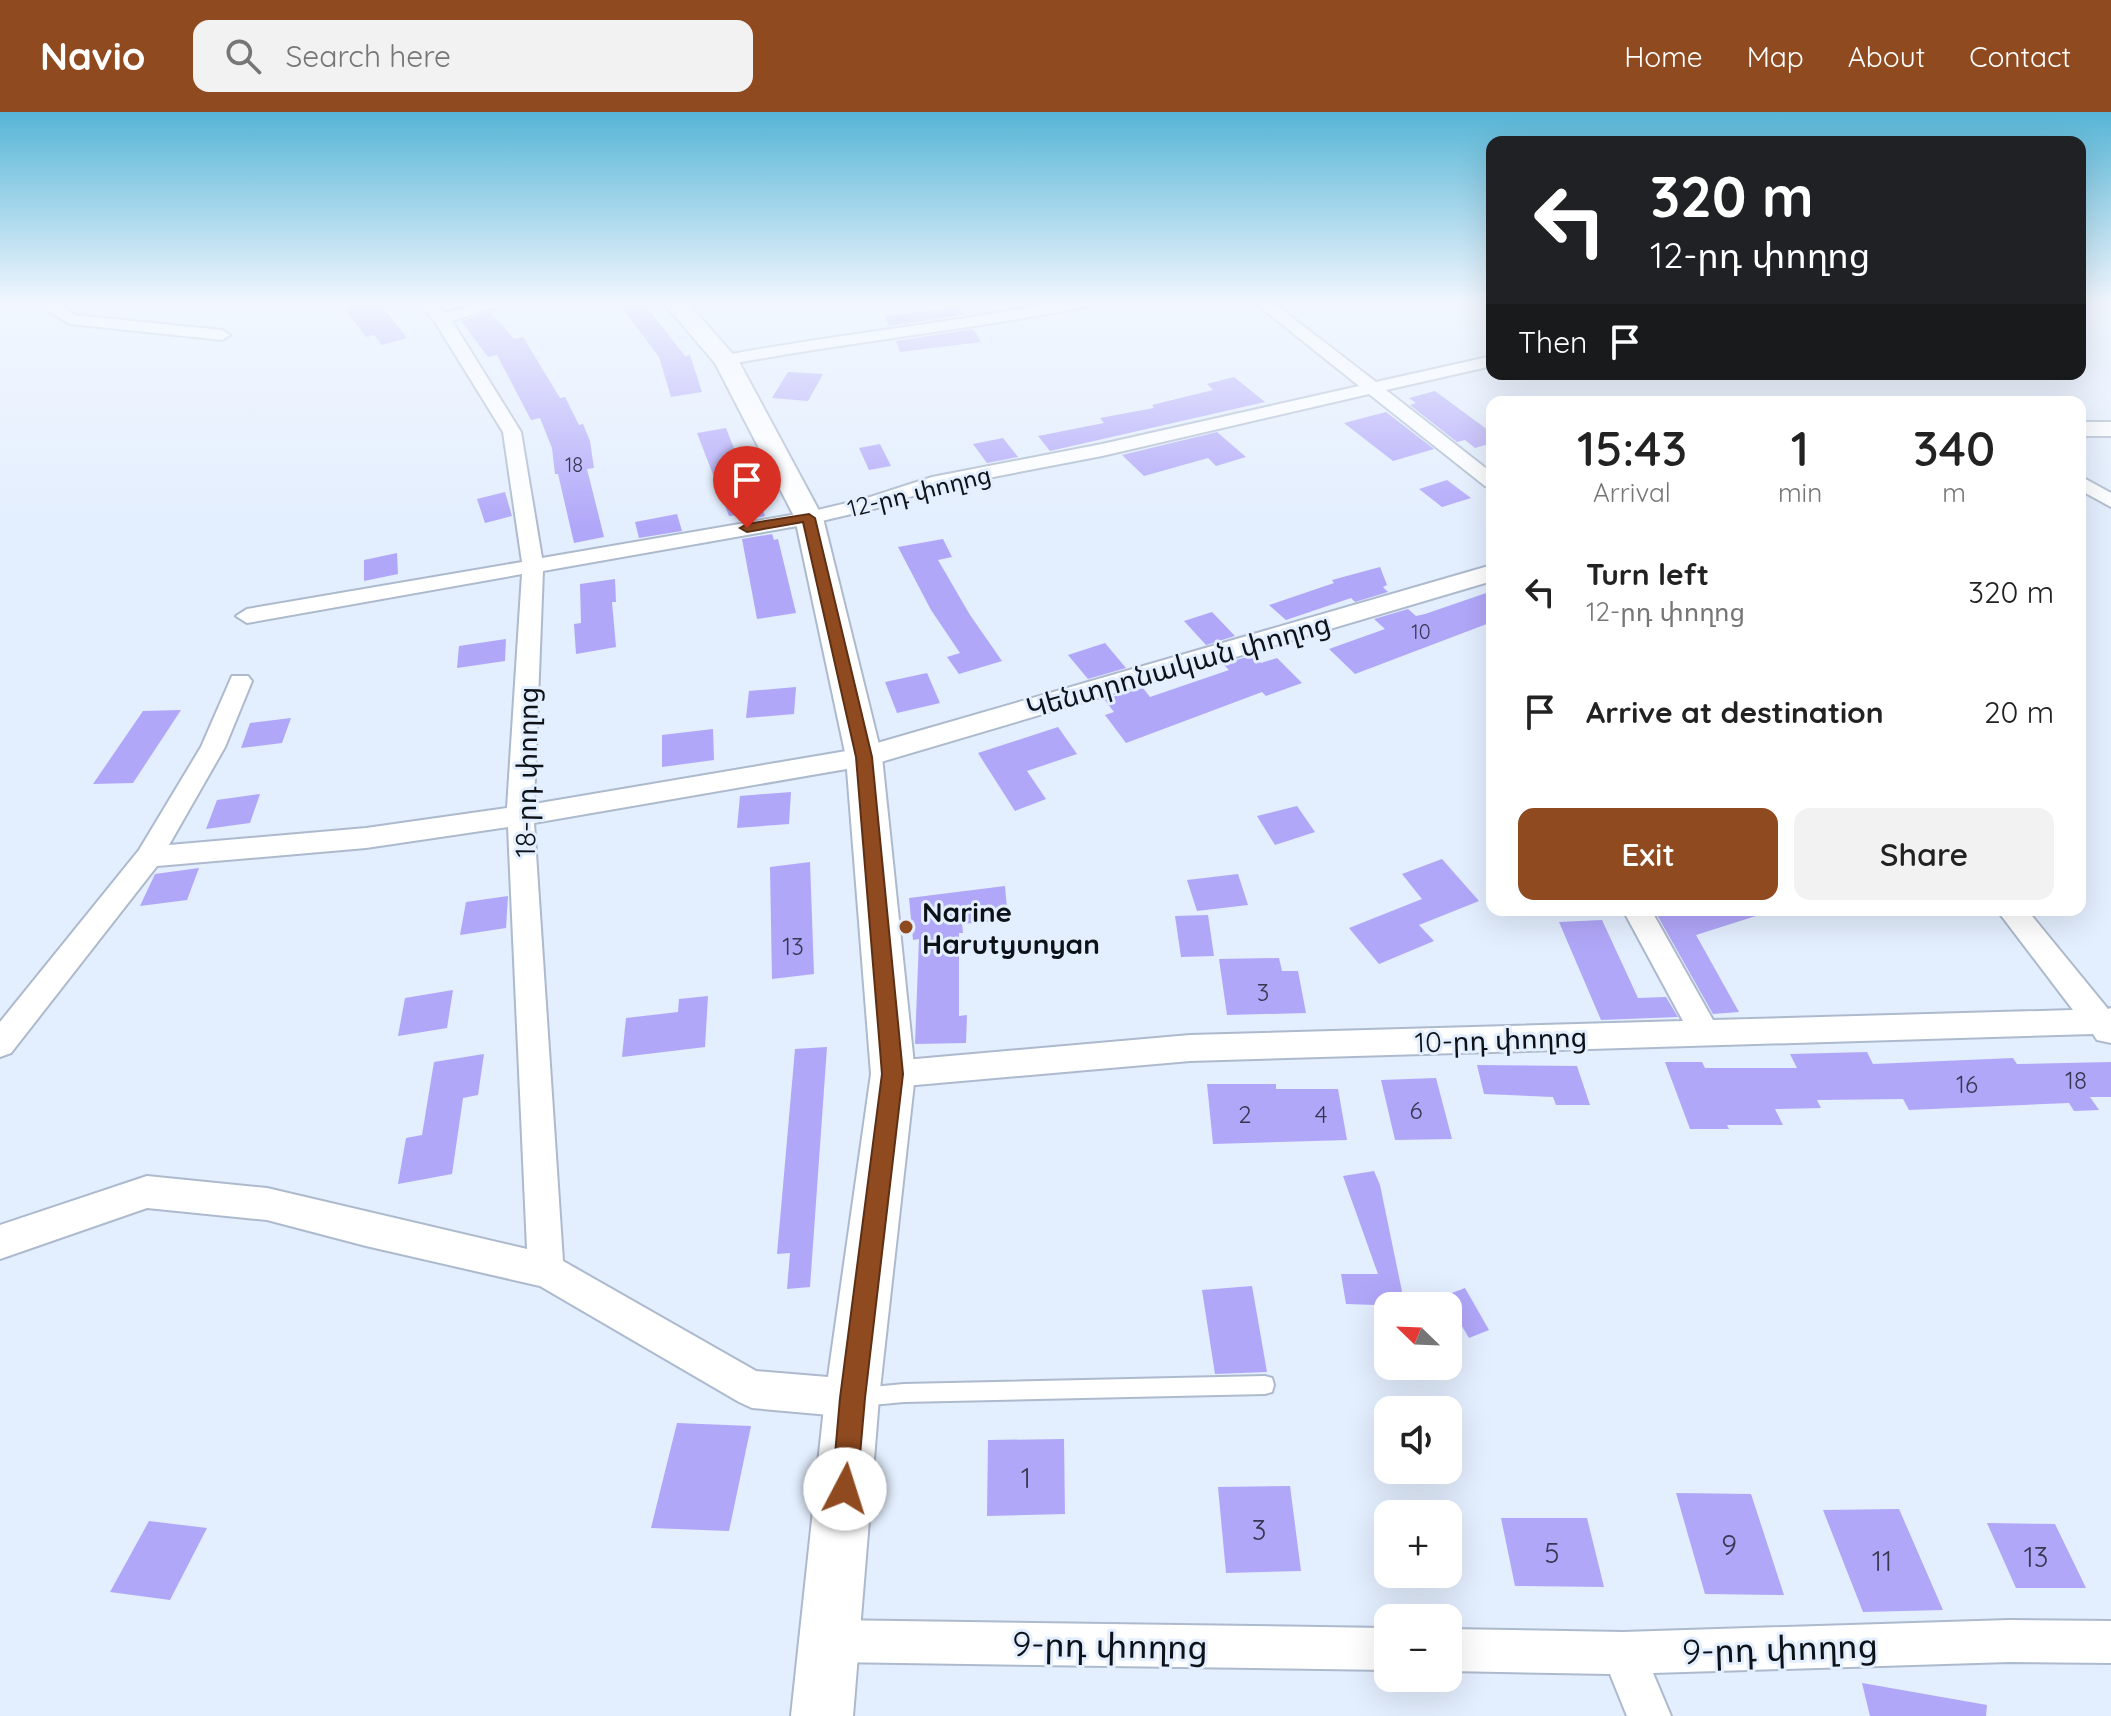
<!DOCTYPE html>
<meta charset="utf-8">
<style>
:root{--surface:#fff;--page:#f2f2f2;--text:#222;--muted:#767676;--accent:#8f4a20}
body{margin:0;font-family:Quicksand,"Noto Sans Armenian",sans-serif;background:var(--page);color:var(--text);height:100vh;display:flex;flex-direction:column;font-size:30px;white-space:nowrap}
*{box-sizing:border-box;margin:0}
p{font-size:26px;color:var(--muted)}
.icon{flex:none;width:44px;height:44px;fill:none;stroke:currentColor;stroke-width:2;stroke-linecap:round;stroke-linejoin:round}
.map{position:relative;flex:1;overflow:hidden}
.details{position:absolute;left:1486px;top:284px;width:600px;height:520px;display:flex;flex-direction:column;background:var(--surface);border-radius:16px;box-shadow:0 8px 32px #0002}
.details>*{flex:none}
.top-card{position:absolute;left:1486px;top:24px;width:600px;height:244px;border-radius:16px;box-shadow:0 8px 32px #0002;background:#202124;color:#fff;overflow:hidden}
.needle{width:52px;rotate:293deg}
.controls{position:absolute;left:1374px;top:1180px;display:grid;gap:16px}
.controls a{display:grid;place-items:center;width:88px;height:88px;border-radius:16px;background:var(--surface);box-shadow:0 8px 32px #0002;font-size:40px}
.pin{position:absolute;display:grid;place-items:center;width:68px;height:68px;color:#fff;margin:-82px -34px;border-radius:50% 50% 50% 0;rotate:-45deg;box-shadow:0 0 8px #0007}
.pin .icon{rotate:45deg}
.me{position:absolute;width:88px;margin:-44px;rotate:5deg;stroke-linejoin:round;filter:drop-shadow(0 0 6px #0008)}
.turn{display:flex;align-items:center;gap:28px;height:168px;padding:0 32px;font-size:36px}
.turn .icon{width:104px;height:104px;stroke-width:2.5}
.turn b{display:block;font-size:56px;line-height:68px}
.then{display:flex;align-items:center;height:76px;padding:0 32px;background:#0003;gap:16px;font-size:30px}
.eta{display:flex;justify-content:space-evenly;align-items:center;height:136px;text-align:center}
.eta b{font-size:48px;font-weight:600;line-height:56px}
.primary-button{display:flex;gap:16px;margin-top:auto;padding:16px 32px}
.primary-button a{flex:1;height:92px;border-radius:16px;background:var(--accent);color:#fff;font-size:32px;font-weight:600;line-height:92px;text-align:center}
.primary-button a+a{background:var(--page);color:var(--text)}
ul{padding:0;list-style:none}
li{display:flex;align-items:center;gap:24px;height:120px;padding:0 32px}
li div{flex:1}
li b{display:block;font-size:30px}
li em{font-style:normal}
header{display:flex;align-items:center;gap:48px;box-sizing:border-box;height:112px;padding:0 40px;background:var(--accent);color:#fff}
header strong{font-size:38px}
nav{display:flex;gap:44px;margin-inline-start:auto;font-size:28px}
.search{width:560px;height:72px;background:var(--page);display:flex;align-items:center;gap:20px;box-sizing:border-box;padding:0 28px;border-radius:16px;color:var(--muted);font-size:30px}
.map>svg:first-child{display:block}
.building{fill:#b1a7f9}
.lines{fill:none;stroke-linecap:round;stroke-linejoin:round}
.service-casing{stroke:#adbacd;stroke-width:4}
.minor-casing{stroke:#adbacd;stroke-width:4}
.tertiary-casing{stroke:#adbacd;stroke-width:4}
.secondary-casing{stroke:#adbacd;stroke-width:4}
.service{fill:#fff;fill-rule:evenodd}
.minor{fill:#fff;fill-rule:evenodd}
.tertiary{fill:#fff;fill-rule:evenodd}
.secondary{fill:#fff;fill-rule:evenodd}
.route{fill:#8f4a20;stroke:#5d3015;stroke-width:2}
.poi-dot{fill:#8f4a20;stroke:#e3eefe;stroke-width:3}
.labels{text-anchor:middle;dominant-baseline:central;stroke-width:6;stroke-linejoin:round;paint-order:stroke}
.far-number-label{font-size:20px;fill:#363751}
.far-street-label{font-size:24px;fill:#0d1219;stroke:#e3eefe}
.number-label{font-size:24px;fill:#363751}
.street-label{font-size:28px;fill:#0d1219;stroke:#e3eefe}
.poi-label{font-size:28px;font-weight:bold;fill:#0d1219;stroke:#e3eefe;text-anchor:start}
.near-number-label{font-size:28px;fill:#363751}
.near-street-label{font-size:34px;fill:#0d1219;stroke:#e3eefe}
</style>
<header>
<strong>Navio</strong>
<div class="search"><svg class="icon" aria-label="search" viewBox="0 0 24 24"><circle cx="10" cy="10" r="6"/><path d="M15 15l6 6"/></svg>Search here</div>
<nav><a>Home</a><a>Map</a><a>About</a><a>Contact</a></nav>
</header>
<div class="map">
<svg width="2111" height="1604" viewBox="0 0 2111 1604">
<rect width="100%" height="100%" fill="#e3eefe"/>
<path class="building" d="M378 189 407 226 382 233 374 223 366 225 345 197Z
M617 189H642L685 244 690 243 702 280 671 285 659 245Z
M959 195 964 203 889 214 885 204Z
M490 200 514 227 523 225 560 286 565 285 579 313 583 312 590 329 594 356 587 357 604 425 574 431 558 362H555L552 336 540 306 531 308 497 243 488 245 461 209Z
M973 217 981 230 900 240 896 229Z
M788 260 823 262 808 289 772 286Z
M1234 265 1265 290 1050 339 1038 324 1104 311 1100 306 1154 296 1152 293 1213 278 1207 272Z
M1435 279 1492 321V331L1475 336 1465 328 1457 330 1410 293 1416 291 1409 286Z
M1386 300 1434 337 1393 349 1344 311Z
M726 316 751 379 756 378 765 404 739 409 738 403 729 404 697 321Z
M1217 320 1246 345 1216 354 1208 346 1144 364 1122 343Z
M1003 326 1018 345 987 351 973 332Z
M880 332 891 354 869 358 859 336Z
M1447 368 1471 386 1442 395 1419 377Z
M505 380 512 404 485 411 477 387Z
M677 402 682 419 639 426 635 410Z
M772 422 774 428 778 427 796 501 757 507 742 427Z
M943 427 952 445 938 448 970 503 1002 549 959 562 947 545 960 541 931 498 898 435Z
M397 441 398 462 364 469V448Z
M1380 455 1387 473 1383 475 1388 480 1355 490 1351 486 1286 508 1269 493 1334 471 1332 468Z
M615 467 616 490H612L616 535 576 542 574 512 581 511 580 472Z
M1492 479V510L1355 562 1329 537 1385 517 1374 507 1408 497 1416 504 1425 502Z
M1212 500 1235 524 1206 533 1184 509Z
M506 527 505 549 457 556 459 534Z
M1105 531 1126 556 1088 567 1068 543Z
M1253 543 1261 551 1277 546 1302 571 1266 584 1262 580 1126 631 1105 603 1114 600 1104 587 1143 576 1150 585 1229 558 1223 552Z
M927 561 940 591 897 601 885 570Z
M796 575 794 602 746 606 749 579Z
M181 598 133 671 93 672 143 599Z
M291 606 282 631 241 636 250 611Z
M1058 615 1077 642 1027 659 1046 687 1015 699 978 641Z
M713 617 714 648 662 655V623Z
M791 680 789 712 737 716 740 684Z
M260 682 250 711 206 717 217 688Z
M1297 694 1315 720 1275 733 1257 704Z
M1442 747 1479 789 1419 813 1434 829 1379 852 1349 816 1422 787 1402 762Z
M810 750 814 862 772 867 770 755Z
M199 756 187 788 140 794 155 762Z
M1238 762 1248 793 1197 799 1187 768Z
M1005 774 1008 808 962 812 963 821H959V904L967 903 966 931 915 932 919 827 913 828 909 786Z
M508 784 506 816 460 823 466 790Z
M1699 798H1759V803L1696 823 1739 900 1713 902 1656 801Z
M1208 803 1214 844 1181 845 1175 804Z
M1602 808 1638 886 1666 885 1678 905 1601 908 1559 810Z
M1279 846 1282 859H1298L1306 901 1227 903 1219 847Z
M453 878 447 916 398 924 405 886Z
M708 884 705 935 622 945 626 906 678 900 679 887Z
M827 935 810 1175 787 1177 790 1141 777 1142 795 937Z
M1867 940 1873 952 2013 946 2017 952 2111 950V985H2090L2099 998 2074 999 2069 991 1909 998 1903 987 1817 988 1821 996 1775 997 1783 1013H1727L1729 1017H1690L1665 950H1702L1705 956H1797L1790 942Z
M484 942 478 983 463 986 452 1062 398 1072 406 1026 422 1023 434 950Z
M1477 953 1577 954 1590 993H1556L1553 985 1484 982Z
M1436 966 1452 1027 1395 1028 1381 968Z
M1207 972H1276V977H1338L1347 1028 1213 1032Z
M1374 1059 1380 1073 1405 1194 1346 1192 1341 1162H1378L1343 1064Z
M1252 1174 1267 1260 1215 1262 1202 1178Z
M1465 1176 1489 1218 1469 1226 1444 1184Z
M677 1311 751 1314 729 1419 651 1416Z
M1064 1327 1065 1402 987 1404 988 1328Z
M1290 1374 1301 1459 1226 1461 1218 1375Z
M1676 1381 1751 1382 1784 1483 1705 1482Z
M1899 1397 1943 1498 1863 1500 1823 1398Z
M1501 1406H1587L1604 1475 1515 1474Z
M149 1409 207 1416 170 1488 110 1480Z
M1987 1411 2055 1412 2086 1476H2016Z
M1862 1571 1987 1593 1986 1604H1870Z"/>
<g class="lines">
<g class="service-casing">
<path id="service" d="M1265 1264 1272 1266 1274 1273 1272 1280 1265 1282 904 1290 861 1294 854 1292 852 1285 854 1278 861 1276 904 1272Z"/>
</g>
<g class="minor-casing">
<path id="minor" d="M42 189H58L74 203 222 218 230 223 222 228 70 212 45 197Z
M417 189H434L445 201 488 189H515L452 209 521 320 542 446 809 400 864 387 932 365 1102 332 1359 274 1253 189H1271L1376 270 1492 244V254L1386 278 1492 361V376L1485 374 1369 282 1102 344 936 376 877 396 809 412 543 459 534 692 864 636 873 639 876 645 873 651 864 654 534 711 563 1149 756 1259 852 1267 865 1273 871 1286 865 1299 852 1305 752 1296 739 1290 540 1174 366 1134 267 1108 147 1096 0 1147V1113L147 1064 267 1076 527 1137 508 715 366 736 157 754 11 941 0 945V910L139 738 201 635 232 564H248L252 569 225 635 169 733 366 716 507 696 522 462 247 511 236 504 247 497 522 450 503 320 435 210Z
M1064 189H1098L1090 194C969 218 847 230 726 253L717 248 726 243C838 222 952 211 1064 189Z
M2080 364 2111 381V395L2080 378Z
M1623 798H1651L1713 908 2073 898 1997 798H2027L2108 897 2111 896V931L2097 928 2093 922 1190 949 893 975 882 972 877 962 882 952 893 949 1190 923 1683 909Z
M831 1508 1388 1516V1558L831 1550 816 1544 810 1529 816 1514Z
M2009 1508 2111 1509V1551L2009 1550 1653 1561 1671 1604H1627L1610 1562 1448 1559V1517L1623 1520Z"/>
</g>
<g class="tertiary-casing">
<path id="tertiary" d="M2080 310H2111V324H2080Z
M1492 453V469L864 655 853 652 849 645 853 638Z"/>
</g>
<g class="secondary-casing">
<path id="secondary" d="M662 189H686L738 248 823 406 882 645 915 962 879 1286 853 1604H791L825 1286 871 962 846 645 795 406 715 251Z"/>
</g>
<use href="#service" class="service"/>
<use href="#minor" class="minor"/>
<use href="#tertiary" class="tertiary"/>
<use href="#secondary" class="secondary"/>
</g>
<linearGradient id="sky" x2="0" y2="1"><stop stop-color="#56b5d6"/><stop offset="0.46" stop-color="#f2f7ff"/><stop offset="1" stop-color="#f2f7ff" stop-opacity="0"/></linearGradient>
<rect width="2111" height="414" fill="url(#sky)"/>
<path class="route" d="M809 402 815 406 872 645 903 962 865 1286 857 1377 854 1386 845 1390 836 1386 832 1377 840 1286 882 962 856 645 803 410 747 420 740 416 747 412Z"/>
<circle class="poi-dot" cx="906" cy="815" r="8"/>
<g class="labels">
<g class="far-number-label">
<text x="574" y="352">18</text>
<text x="1421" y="519">10</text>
</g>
<g class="far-street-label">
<text transform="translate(919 379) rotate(-14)">12-րդ փողոց</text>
</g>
<g class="number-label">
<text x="793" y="834">13</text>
<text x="1263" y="880">3</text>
<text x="2076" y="968">18</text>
<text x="1967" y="972">16</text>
<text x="1416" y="998">6</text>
<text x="1245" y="1002">2</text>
<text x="1321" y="1002">4</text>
</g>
<g class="street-label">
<text transform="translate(1178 553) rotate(-16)">Կենտրոնական փողոց</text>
<text transform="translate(526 660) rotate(-89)">18-րդ փողոց</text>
<text transform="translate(1501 927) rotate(-2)">10-րդ փողոց</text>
</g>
<g class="poi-label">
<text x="922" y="799">Narine<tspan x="922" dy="32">Harutyunyan</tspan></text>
</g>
<g class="near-number-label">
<text x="1026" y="1365">1</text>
<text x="1259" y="1417">3</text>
<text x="1729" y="1432">9</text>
<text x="1552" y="1440">5</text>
<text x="2036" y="1444">13</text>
<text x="1882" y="1448">11</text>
</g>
<g class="near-street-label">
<text transform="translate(1110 1533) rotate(1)">9-րդ փողոց</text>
<text transform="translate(1780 1536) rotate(-2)">9-րդ փողոց</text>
</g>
</g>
</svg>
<div class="controls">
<a><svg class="needle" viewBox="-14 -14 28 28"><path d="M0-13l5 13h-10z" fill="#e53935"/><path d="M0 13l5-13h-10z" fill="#767676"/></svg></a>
<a><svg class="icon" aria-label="sound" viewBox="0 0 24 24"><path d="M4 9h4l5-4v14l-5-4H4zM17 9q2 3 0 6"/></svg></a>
<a>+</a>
<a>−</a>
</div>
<div class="pin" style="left:747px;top:416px;background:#d93025"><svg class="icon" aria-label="arrive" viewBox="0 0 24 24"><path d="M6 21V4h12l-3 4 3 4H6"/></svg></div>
<svg class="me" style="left:845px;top:1377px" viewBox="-20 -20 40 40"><circle r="19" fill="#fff"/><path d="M0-13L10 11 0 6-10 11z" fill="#8f4a20"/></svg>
<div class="top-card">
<div class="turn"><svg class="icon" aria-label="left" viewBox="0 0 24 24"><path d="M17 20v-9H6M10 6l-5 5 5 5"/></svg><div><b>320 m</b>12-րդ փողոց</div></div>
<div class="then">Then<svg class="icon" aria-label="arrive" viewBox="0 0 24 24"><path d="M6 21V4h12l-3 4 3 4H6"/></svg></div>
</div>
<section class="details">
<div class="eta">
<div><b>15:43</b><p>Arrival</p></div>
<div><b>1</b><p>min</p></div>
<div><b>340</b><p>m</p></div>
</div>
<ul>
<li><svg class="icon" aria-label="left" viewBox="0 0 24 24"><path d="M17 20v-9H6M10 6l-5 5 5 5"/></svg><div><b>Turn left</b><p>12-րդ փողոց</p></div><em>320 m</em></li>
<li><svg class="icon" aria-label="arrive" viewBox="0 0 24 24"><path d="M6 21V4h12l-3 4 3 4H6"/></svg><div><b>Arrive at destination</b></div><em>20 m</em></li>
</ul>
<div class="primary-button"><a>Exit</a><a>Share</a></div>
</section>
</div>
